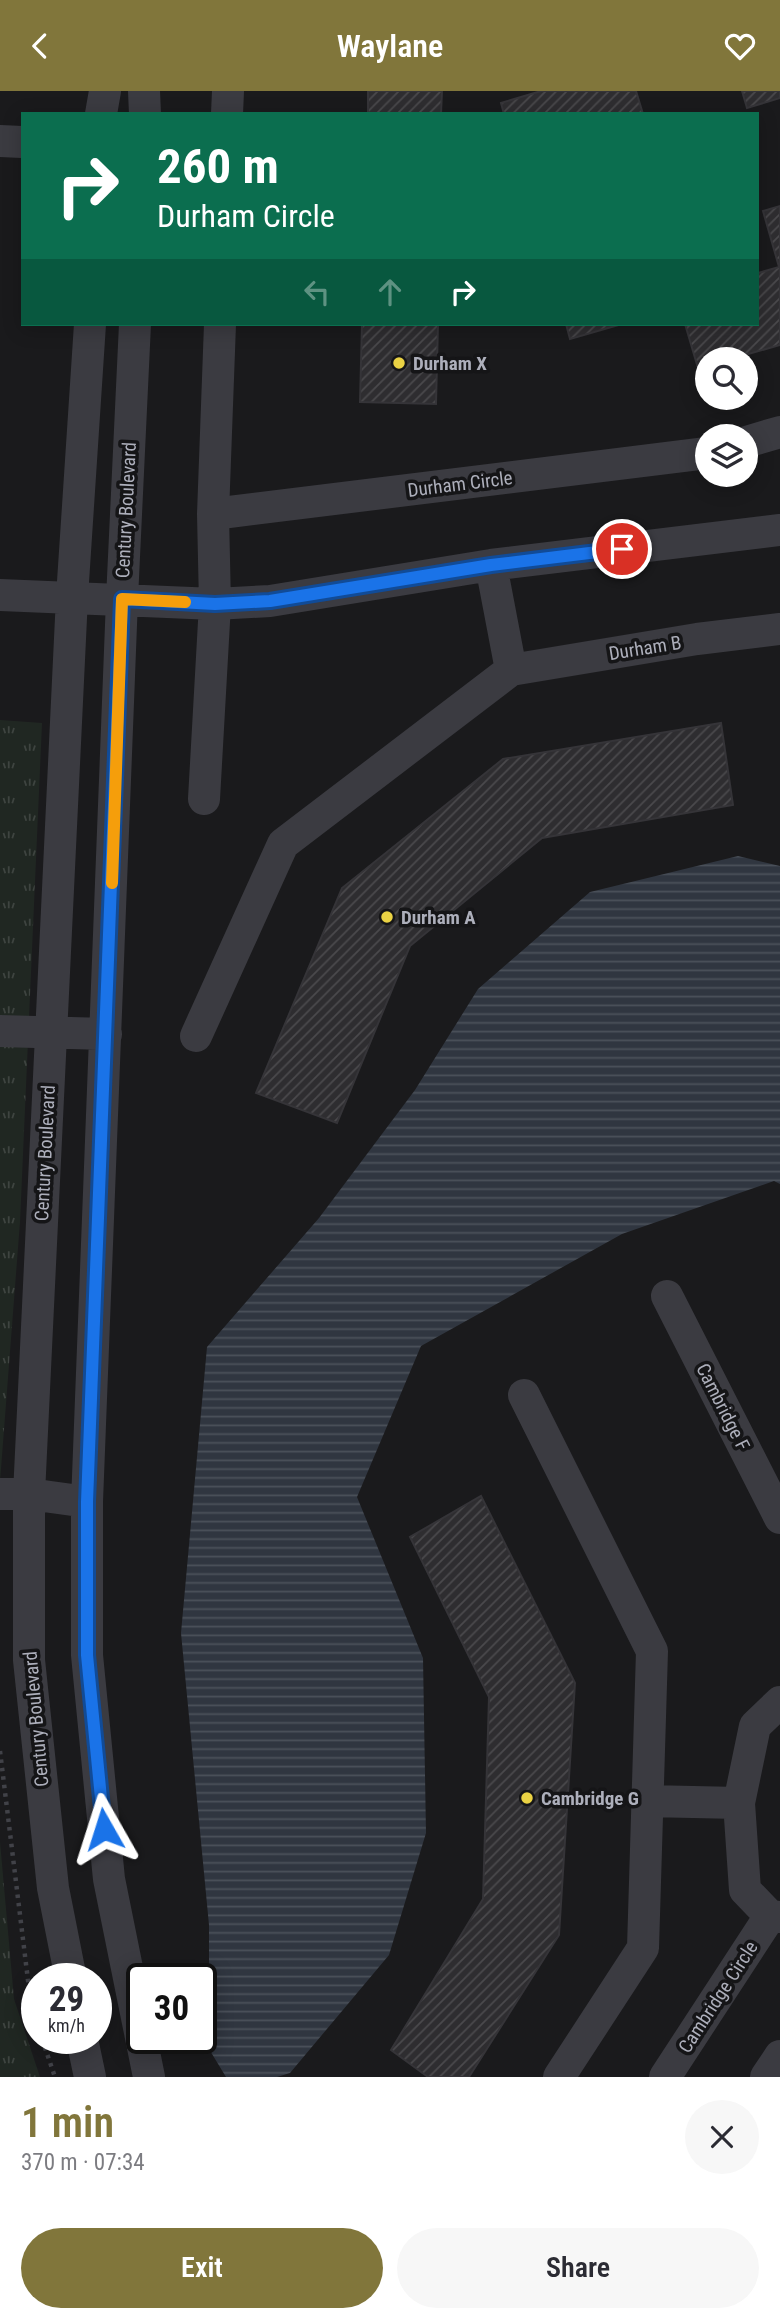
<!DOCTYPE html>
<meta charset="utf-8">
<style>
:root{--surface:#fff;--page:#f7f7f7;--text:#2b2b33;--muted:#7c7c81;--accent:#81763b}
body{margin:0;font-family:"Roboto Condensed",sans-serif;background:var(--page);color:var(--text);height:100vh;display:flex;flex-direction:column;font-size:26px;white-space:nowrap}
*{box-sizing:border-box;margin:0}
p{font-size:23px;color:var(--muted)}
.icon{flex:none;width:38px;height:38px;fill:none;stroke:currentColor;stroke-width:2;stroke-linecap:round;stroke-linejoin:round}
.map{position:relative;height:1986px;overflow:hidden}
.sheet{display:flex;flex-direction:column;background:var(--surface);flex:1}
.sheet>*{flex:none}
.guide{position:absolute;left:21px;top:21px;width:738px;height:214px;border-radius:0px;box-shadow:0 4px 18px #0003;background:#0b6e4f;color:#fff;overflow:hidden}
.buttons{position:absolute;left:695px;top:256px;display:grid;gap:14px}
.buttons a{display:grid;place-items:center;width:63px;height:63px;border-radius:50%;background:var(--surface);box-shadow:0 4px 18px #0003;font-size:35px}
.speed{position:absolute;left:21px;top:1872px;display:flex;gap:14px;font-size:35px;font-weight:700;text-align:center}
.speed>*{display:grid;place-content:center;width:91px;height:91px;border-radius:50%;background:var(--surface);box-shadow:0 4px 18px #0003;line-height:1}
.speed small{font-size:18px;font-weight:400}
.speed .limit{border:4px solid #111;border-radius:10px;background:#fff;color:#111}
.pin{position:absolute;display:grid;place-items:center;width:60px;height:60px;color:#fff;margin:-30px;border:4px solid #fff;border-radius:50%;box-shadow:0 2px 7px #0007}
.me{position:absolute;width:77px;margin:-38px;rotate:354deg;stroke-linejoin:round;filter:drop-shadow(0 0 5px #0008)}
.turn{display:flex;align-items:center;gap:24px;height:147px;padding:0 21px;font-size:32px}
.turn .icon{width:91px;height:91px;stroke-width:2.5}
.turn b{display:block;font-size:49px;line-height:60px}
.lanes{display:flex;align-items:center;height:66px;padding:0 21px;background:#0003;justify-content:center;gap:35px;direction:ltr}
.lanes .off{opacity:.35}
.round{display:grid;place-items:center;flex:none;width:74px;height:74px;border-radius:37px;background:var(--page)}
.overview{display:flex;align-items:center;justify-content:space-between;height:119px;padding:0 21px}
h1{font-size:42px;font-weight:600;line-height:52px;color:var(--accent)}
.cta{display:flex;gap:14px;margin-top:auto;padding:14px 21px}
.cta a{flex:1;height:80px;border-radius:42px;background:var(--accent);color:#fff;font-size:28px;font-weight:600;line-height:80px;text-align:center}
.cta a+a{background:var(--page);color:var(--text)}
header{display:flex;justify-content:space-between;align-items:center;height:91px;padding:0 21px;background:var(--accent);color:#fff;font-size:32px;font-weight:600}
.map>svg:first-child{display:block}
.grass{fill:url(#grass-tufts)}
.water{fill:url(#water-rules)}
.building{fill:url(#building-hatch);stroke:#353438;stroke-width:2}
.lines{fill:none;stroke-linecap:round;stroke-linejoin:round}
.path{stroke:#414248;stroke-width:4.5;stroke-dasharray:3.5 5;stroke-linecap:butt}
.minor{stroke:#3b3b41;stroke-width:32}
.route-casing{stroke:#114b97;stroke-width:18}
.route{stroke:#1a73e8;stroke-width:12}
.slow{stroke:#f59e0b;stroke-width:12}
.poi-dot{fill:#ead244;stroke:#151517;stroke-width:2.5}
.labels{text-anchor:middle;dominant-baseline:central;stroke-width:7;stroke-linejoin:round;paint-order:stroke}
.poi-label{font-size:19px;font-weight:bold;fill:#adafbb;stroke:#151517;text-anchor:start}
.street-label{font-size:19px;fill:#adafbb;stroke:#151517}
</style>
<header><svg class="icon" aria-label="back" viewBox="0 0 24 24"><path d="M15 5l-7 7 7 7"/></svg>Waylane<svg class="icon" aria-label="heart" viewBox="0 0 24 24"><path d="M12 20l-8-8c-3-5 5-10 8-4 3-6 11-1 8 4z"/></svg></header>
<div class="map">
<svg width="780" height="1986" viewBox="0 0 780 1986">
<defs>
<pattern id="grass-tufts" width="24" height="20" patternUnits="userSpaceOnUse" patternTransform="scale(1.75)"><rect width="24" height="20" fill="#202722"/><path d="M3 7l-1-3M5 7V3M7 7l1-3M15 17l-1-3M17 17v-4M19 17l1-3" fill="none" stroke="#3e4440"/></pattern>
<pattern id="water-rules" width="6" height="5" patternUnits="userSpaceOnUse" patternTransform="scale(1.75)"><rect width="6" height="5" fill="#303640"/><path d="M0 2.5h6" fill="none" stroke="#4b515a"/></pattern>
<pattern id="building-hatch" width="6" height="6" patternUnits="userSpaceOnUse" patternTransform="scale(1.75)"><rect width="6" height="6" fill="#2e2d30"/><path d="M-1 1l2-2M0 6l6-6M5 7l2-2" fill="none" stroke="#4a494c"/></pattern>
</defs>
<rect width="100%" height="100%" fill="#1a1a1c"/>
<path class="grass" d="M0 629 42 632 20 1131 0 1390Z
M0 1751 14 1908 40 1986H0Z"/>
<path class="water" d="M738 765 780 775V1093L774 1090 622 1143 421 1255 357 1406 423 1567 426 1742 389 1864 290 1982 277 1986H226L209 1958V1834L181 1542 207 1256 319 1127 415 999 478 898 590 801Z"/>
<path class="building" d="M368 0H442L441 23H368Z
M541 0H636L643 23H504L501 12Z
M742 0H780V7L747 17Z
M780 115V254L731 268H707V275L698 277 685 233H758V182L779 176 763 120Z
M362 233H438L436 313 360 311Z
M566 233H622L570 248Z
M721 632 733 714 542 747 410 855 337 1032 256 1002 342 797 503 668Z
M481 1405 575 1592 559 1844 469 1986H428L391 1959 483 1808 489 1606 410 1446Z"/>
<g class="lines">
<path class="path" d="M0 1660 31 1914 37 1931
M42 1948 55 1986"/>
<path class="minor" d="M144 0 145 23
M101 23 105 0
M227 23 228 0
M0 50 22 51
M135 233 122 508 87 1411V1564L109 1788 149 1986
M746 351 780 341
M213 423 707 362
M491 474 511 579
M0 504 215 513 270 510 491 474 780 439
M204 708 215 513 213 423 220 233
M0 940 106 943
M196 945 283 753 511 579 697 548 780 538
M667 1205 780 1427
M524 1304 652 1560 643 1857 559 1986
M0 1403H29L87 1411
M780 1611 755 1635 739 1712 745 1799 770 1825 780 1826
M647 1710 739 1712
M71 1888 53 1797 29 1569V1403L72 506 90 233
M82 1948 90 1986
M665 1986 770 1825
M766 1986 780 1965"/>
</g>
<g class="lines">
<g class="route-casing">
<path id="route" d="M104 1738 87 1564V1411L122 508 215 513 270 510 491 474 622 458"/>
</g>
<use href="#route" class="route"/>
<path class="slow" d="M112 792 122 508 185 511"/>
</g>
<g class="poi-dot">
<circle cx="399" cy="272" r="7"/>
<circle cx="387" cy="826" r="7"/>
<circle cx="527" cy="1707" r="7"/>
</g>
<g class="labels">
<g class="poi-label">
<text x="413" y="272">Durham X</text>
<text x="401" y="826">Durham A</text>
<text x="541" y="1707">Cambridge G</text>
</g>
<g class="street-label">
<text transform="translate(460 393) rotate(-7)">Durham Circle</text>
<text transform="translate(126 419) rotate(-87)">Century Boulevard</text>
<text transform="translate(645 557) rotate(-9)">Durham B</text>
<text transform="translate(45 1062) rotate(-87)">Century Boulevard</text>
<text transform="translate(723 1316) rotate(63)">Cambridge F</text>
<text transform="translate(36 1628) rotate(-95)">Century Boulevard</text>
<text transform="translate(718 1906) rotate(-57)">Cambridge Circle</text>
</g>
</g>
</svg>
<div class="buttons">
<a><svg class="icon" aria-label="search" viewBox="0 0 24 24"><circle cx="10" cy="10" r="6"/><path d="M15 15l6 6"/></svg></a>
<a><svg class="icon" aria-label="layers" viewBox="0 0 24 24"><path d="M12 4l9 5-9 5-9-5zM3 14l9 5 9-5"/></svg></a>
</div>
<div class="speed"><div>29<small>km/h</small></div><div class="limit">30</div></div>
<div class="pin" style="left:622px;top:458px;background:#d93025"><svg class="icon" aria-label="arrive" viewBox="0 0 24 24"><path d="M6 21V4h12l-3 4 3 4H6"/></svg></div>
<svg class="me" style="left:104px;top:1738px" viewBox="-20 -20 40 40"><path d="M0-17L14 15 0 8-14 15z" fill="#1a73e8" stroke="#fff" stroke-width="4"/></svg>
<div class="guide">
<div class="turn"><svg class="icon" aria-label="right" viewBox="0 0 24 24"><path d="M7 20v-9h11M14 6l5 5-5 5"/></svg><div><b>260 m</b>Durham Circle</div></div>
<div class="lanes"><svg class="icon off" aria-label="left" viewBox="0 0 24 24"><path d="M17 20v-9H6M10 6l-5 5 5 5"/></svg><svg class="icon off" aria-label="ahead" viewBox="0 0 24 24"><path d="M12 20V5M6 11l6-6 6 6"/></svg><svg class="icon" aria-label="right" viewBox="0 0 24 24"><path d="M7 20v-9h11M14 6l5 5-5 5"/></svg></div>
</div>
</div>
<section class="sheet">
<div class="overview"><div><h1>1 min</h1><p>370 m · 07:34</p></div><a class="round"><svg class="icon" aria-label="close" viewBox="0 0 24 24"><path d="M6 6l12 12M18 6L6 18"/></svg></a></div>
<div class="cta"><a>Exit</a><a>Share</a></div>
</section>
